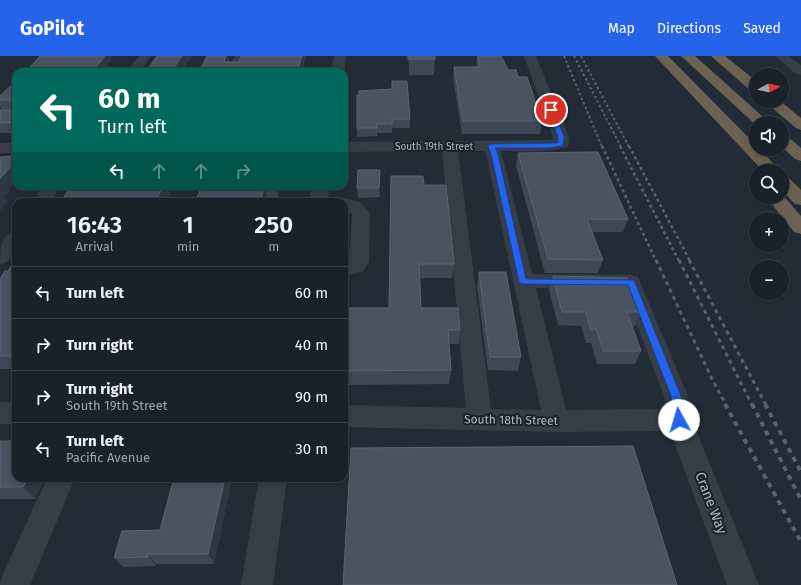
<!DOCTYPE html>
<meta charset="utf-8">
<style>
:root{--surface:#1a2128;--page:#232930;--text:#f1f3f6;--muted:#9fa3a8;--line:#383e45;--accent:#2563eb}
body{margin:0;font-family:"Fira Sans",sans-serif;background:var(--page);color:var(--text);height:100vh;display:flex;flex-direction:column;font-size:15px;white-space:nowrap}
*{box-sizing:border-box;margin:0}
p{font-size:13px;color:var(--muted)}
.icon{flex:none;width:22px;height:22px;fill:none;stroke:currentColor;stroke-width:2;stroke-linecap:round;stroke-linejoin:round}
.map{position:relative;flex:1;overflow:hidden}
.details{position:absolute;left:12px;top:142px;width:336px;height:284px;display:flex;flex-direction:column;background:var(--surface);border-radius:12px;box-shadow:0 2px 6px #0003,0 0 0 1px var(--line)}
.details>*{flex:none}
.hud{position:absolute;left:12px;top:12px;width:336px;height:122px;border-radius:12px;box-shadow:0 2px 6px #0003,0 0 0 1px var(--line);background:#00695c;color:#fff;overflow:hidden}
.needle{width:26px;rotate:82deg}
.tools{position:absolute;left:749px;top:12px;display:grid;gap:8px}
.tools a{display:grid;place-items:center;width:40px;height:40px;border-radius:50%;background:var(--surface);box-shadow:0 2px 6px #0003,0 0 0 1px var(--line);font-size:20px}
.pin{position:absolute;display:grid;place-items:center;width:34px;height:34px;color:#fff;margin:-17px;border:2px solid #fff;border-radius:50%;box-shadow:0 1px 4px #0007}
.me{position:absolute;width:44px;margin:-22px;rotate:354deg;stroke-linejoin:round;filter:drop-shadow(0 0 3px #0008)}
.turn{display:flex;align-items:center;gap:14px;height:84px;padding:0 20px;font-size:18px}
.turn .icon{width:52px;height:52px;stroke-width:2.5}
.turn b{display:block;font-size:28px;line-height:34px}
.lanes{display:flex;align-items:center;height:38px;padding:0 20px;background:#0003;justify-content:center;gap:20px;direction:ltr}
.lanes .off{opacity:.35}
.eta{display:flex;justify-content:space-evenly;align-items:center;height:68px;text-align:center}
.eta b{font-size:24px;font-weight:600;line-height:28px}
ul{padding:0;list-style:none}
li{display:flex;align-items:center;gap:12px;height:52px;padding:0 20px;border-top:1px solid var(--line)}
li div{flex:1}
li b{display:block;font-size:15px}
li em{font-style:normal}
header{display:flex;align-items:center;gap:24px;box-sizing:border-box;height:56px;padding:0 20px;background:var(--accent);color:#fff}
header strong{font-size:19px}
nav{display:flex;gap:22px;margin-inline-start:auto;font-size:14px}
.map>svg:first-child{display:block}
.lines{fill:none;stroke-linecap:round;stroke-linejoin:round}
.minor{fill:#363d47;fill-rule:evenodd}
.highway{fill:#6c6253;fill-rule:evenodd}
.rail-far3{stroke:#58626e;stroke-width:2;stroke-dasharray:2.5 2.5;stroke-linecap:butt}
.rail-far2{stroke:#58626e;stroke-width:2.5;stroke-dasharray:3 3;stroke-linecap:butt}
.rail-far1{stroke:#58626e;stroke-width:3;stroke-dasharray:4 4;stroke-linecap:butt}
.rail{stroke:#58626e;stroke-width:4;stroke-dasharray:5 5;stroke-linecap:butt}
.wall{fill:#3e4855}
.shaded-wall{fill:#2e3844}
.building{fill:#4a5461;stroke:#5a6470}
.route{fill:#2563eb;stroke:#184099}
.labels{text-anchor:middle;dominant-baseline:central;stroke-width:4;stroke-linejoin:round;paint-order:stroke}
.far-street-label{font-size:10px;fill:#b0b8c3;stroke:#1b222c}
.street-label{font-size:12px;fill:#b0b8c3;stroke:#1b222c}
.near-street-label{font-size:14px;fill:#b0b8c3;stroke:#1b222c}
</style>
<header>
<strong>GoPilot</strong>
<nav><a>Map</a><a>Directions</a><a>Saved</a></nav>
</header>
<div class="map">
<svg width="801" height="529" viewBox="0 0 801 529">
<rect width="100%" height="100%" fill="#232c36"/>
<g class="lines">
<path class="minor" d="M139 0H151L140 16H126Z
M235 0H247L241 16H227Z
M334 0H346L344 17 331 16Z
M524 0H536L569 81V88L567 91C545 97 523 95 501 95L532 218 631 219 638 221 688 340 692 364 759 529H727L670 375 556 376 344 371V349L466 352 442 95 344 96V86L553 84V81ZM458 95H485L486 98 541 354 491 353ZM536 232 623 233 664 340 665 353 566 354Z
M775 0H789L801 9V19L796 18Z
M0 87H16V97H0Z
M43 130H61L50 146H32Z
M312 130H330L327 146H309Z
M344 142 360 146 370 157 369 206 363 215 344 221V207L349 205 352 158 344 153V146H336L338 143Z
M16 174C16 189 17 204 0 208 0 194 0 179 16 174Z
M0 346H16V368H0Z
M47 422H75L30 529H0L3 518Z
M259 422H287L273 529H241Z"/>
<path class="highway" d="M655 0H668L756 89V93H760L780 115H763Z
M681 0H695L770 67H756V69Z
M711 0H725L756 25V36L751 35Z
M764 45H780L801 62V74L796 72Z
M782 78 787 80 801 92V105L795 103 782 91Z
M782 120 788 121 801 134V149L795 148 782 135Z
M782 138 801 160V178L794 176 766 141H782Z"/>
<path class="rail-far3" d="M564 0 602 91
M574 0 621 91
M581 0 629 91"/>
<path class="rail-far2" d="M602 90 656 205
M620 90 679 205
M629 90 690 205"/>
<path class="rail-far1" d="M656 204 714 327 726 349
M679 204 752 349
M689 204 766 349"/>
<path class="rail" d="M725 348 801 486
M752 348 801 444
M765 348 801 416"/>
</g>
<path class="wall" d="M228 0 229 6H239L241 0H306L301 16H199Z
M406 0H435L434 19H409V8Z
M477 0 508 14 518 21 542 65 540 78H462L453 22 454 11H476Z
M16 25V77H0V54H12H2L0 50V44Z
M359 39 410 63V72H392V77H377V80L357 81V72Z
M518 97 628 163 623 176H592L603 204 598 217H545L516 110Z
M380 114V141L358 142 357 132Z
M424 129 454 208 452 222H420L421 252 460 274 459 288H449L451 314 449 328 344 329V252H389Z
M202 130H280L278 141H267Z
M16 203V313H0V223L8 215Z
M479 216 521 301 518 315 488 314 477 230Z
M553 220 641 256 635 270H632L641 295 635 308H597L591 287H586L581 270 558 269 549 234Z
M0 385 16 422H45L35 443H0Z
M174 422H232L214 508H156V510L123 511 114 502 160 474Z"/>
<path class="shaded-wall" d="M105 0H113L111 2 112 4 103 16H92Z
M182 0H192L182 16H171Z
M226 0H228L230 8 224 6Z
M302 0H306L301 16H297V15Z
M16 104V125L4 141 7 146 0 155V123Z
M380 114V141L379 132Z
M163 130H173L166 146H158L157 143Z
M265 130 267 141 266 146H260Z
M276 130H280L278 141Z
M28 422H45L35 443 23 431Z
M225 422H232L214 508 208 498Z
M148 498 156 508V510L148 501Z"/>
<path class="building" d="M40 0H105L92 16H26Z
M157 0H182L171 16H146Z
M207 0H226L224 6H239L241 0H302L297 15H268V16H199Z
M409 0H435V3H409Z
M478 0H501L508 14H516L518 21H527L542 65H463L454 11H480Z
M16 25V66L0 67V54H12V44H0V40Z
M392 25H407L410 63H392V68H377V72H357V39H359V35L392 33Z
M598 96 628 163H587L603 204 548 203 518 97Z
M16 100V104L0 123V101Z
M358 114H380L379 132H357Z
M391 120H423L424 129H446L454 208H419L421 252H458L460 274H448L451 314 344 315V252H389Z
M71 130H163L157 143H160L158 146H54L56 144H62Z
M202 130H265L260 146H195Z
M16 203V300H0V223L5 215H8Z
M479 216H506L521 301H490Z
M553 220 627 222 641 256H627L641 295H603L596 273 591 274 586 256H562Z
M0 385H16V422H28L23 431H0Z
M633 390 677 529H343L351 392Z
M174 422H225L208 498H148V501L114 502 122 475 160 474Z"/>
<path class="route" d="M551 52 554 54 564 81 563 90 548 92H495L498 98 526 223 634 224 681 340 684 364 682 368 679 369 675 368 673 364 671 340 628 229 523 228 519 226 491 98 488 90 491 88 558 87V81L548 54Z"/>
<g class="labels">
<g class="far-street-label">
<text x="434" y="91">South 19th Street</text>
</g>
<g class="street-label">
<text transform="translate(511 364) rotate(1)">South 18th Street</text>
</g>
<g class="near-street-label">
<text transform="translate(711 447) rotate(69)">Crane Way</text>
</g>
</g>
</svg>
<div class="tools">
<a><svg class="needle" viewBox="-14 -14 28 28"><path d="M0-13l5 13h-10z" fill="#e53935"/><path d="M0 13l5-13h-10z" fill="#9fa3a8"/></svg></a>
<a><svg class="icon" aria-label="sound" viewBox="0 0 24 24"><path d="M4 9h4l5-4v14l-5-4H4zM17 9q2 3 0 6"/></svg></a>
<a><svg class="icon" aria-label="search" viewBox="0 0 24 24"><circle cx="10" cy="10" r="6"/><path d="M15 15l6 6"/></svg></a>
<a>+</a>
<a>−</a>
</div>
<div class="pin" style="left:551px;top:54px;background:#d93025"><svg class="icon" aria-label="arrive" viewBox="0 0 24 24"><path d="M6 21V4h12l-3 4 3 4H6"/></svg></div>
<svg class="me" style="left:679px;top:364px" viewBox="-20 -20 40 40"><circle r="19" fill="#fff"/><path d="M0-13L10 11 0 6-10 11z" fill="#2563eb"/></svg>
<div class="hud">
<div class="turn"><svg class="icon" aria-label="left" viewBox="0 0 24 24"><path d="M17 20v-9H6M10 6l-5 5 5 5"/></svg><div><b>60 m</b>Turn left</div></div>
<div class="lanes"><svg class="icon" aria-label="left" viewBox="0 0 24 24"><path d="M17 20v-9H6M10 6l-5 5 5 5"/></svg><svg class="icon off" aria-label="ahead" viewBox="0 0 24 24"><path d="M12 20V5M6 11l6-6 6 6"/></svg><svg class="icon off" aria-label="ahead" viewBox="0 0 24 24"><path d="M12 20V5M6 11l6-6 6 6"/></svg><svg class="icon off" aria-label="right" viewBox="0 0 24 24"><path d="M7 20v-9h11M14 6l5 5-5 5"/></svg></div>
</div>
<section class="details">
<div class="eta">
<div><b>16:43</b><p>Arrival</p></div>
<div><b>1</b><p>min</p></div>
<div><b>250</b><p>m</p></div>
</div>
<ul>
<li><svg class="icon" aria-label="left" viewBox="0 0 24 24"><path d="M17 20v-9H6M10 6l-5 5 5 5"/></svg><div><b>Turn left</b></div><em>60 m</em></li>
<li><svg class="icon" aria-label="right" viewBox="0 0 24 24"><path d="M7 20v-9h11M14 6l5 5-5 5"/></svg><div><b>Turn right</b></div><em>40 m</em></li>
<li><svg class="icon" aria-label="right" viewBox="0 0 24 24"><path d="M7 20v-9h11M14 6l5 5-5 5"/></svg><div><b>Turn right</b><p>South 19th Street</p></div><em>90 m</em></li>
<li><svg class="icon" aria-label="left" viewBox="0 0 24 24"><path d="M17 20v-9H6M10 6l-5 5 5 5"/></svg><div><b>Turn left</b><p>Pacific Avenue</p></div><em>30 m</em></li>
</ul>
</section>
</div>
